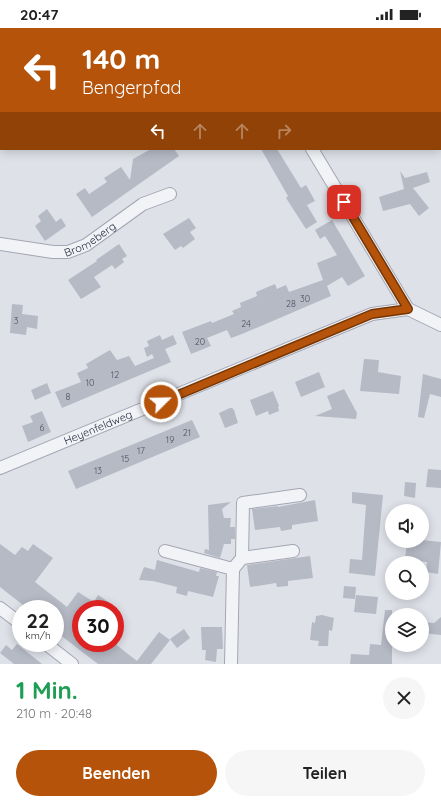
<!DOCTYPE html>
<html lang="de">
<meta charset="utf-8">
<style>
:root{--surface:#fff;--page:#f6f6f6;--text:#222;--muted:#767676;--accent:#b45309}
body{margin:0;font-family:Quicksand,sans-serif;background:var(--page);color:var(--text);height:100vh;display:flex;flex-direction:column;font-size:15px;white-space:nowrap}
*{box-sizing:border-box;margin:0}
p{font-size:13px;color:var(--muted)}
.icon{flex:none;width:22px;height:22px;fill:none;stroke:currentColor;stroke-width:2;stroke-linecap:round;stroke-linejoin:round}
.map{position:relative;height:636px;overflow:hidden}
.details{display:flex;flex-direction:column;background:var(--surface);flex:1}
.details>*{flex:none}
.guide{position:absolute;left:0px;top:0px;width:441px;height:122px;box-shadow:0 2px 10px #0003;background:#b45309;color:#fff;overflow:hidden}
.controls{position:absolute;left:385px;top:476px;display:grid;gap:8px}
.controls a{display:grid;place-items:center;width:44px;height:44px;border-radius:50%;background:var(--surface);box-shadow:0 2px 10px #0003;font-size:20px}
.speed{position:absolute;left:12px;top:572px;display:flex;gap:8px;font-size:20px;font-weight:700;text-align:center}
.speed>*{display:grid;place-content:center;width:52px;height:52px;border-radius:50%;background:var(--surface);box-shadow:0 2px 10px #0003;line-height:1}
.speed small{font-size:10px;font-weight:400}
.speed .limit{border:6px solid #d22;background:#fff;color:#111}
.pin{position:absolute;display:grid;place-items:center;width:34px;height:34px;color:#fff;margin:-17px;border-radius:8px;box-shadow:0 2px 6px #0006}
.me{position:absolute;width:44px;margin:-22px;rotate:67deg;stroke-linejoin:round;filter:drop-shadow(0 0 3px #0008)}
.turn{display:flex;align-items:center;gap:14px;height:84px;padding:0 16px;font-size:18px}
.turn .icon{width:52px;height:52px;stroke-width:2.5}
.turn b{display:block;font-size:28px;line-height:34px}
.lanes{display:flex;align-items:center;height:38px;padding:0 16px;background:#0003;justify-content:center;gap:20px;direction:ltr}
.lanes .off{opacity:.35}
.round{display:grid;place-items:center;flex:none;width:42px;height:42px;border-radius:21px;background:var(--page)}
.summary{display:flex;align-items:center;justify-content:space-between;height:68px;padding:0 16px}
h1{font-size:24px;font-weight:700;line-height:30px;color:#1e9e55}
.primary-button{display:flex;gap:8px;margin-top:auto;padding:8px 16px}
.primary-button a{flex:1;height:46px;border-radius:24px;background:var(--accent);color:#fff;font-size:16px;font-weight:700;line-height:46px;text-align:center}
.primary-button a+a{background:var(--page);color:var(--text)}
.status{display:flex;justify-content:space-between;align-items:center;height:28px;padding:0 20px;background:var(--surface);direction:ltr}
.status svg{height:11px;fill:currentColor}
.map>svg:first-child{display:block}
.building{fill:#b6bac5}
.lines{fill:none;stroke-linecap:round;stroke-linejoin:round}
.street-casing{stroke:#a4a7b3;stroke-width:14}
.street{stroke:#f2f3f7;stroke-width:12}
.route-casing{stroke:#753606;stroke-width:10}
.route{stroke:#b45309;stroke-width:7}
.labels{text-anchor:middle;dominant-baseline:central;stroke-width:3;stroke-linejoin:round;paint-order:stroke}
.number-label{font-size:9px;fill:#4b5061}
.street-label{font-size:11px;fill:#272d40;stroke:#eef1f6}
</style>
<div class="status"><b>20:47</b><svg viewBox="0 0 49 12"><path d="M0 12V9h3v3zM5 12V6h3v6zM10 12V3h3v9zM15 12V0h3v12zM26 1h20v11H26zM47 4h2v5h-2z"/></svg></div>
<div class="map">
<svg width="441" height="636" viewBox="0 0 441 636">
<rect width="100%" height="100%" fill="#dfe1e9"/>
<path class="building" d="M151 121H174L179 128 92 189 76 166 85 160 89 166 107 154 104 150 121 139 130 152 133 131Z
M261 121H277L301 160 306 157 315 173 307 177 317 194 306 201 286 170 288 168Z
M400 143 405 150 427 144 430 154 413 160 429 180 419 188 410 176 383 183 379 169 404 161Z
M47 181 56 194 61 190 66 198 45 213 35 198 41 193 38 188Z
M189 190 196 200 190 204 195 211 183 220 181 218 175 222 163 206Z
M332 192 365 248 348 258 342 249 327 258 331 268 242 306 231 310 227 302 207 310 211 318 191 326 182 304 211 293 212 295 234 286 232 283 241 279 240 275 257 268 256 264 275 256 277 261 286 257 289 264 323 252 317 235 337 227 325 208 320 211 315 202Z
M119 216 127 228 122 231 124 234 115 241 112 237 94 249 101 259 81 271 68 252 97 233 96 232Z
M12 276 23 277 22 286 38 288 37 301 27 299 26 307 10 305Z
M160 307 162 312 173 307 177 316 165 321 171 334 62 380 55 364 81 354 77 345 88 340 86 336 110 322 117 332 129 328 135 338 154 330 152 326 147 329 144 320 149 318 147 313Z
M364 331 379 332 378 344 401 348 399 366 360 363Z
M319 344 325 359 301 369 295 354Z
M423 346 441 351V369L430 366 424 390 418 389Z
M47 355 51 365 35 372 31 362Z
M344 361 357 385 356 391 315 388 332 381 327 368Z
M273 363 279 378 278 379 279 383 269 387 268 383 256 388 250 372Z
M230 380H232L234 382 238 395 225 400 219 385Z
M42 383 51 404 28 414 22 398 33 394 30 388Z
M192 392 200 409 76 461 68 443Z
M428 441 441 442V460L426 459Z
M405 454 416 455 415 470 404 468Z
M352 464 383 467 375 548 349 545 350 531 362 532 366 477 352 475Z
M315 472 318 493 292 497V501L287 502 281 503 280 499 255 502 252 481 278 478V479Z
M231 474 222 481 224 490H231L230 499H235V511H231V516H224L220 530 204 525 205 521 209 522 208 477Z
M422 512 441 514 438 546 426 544 427 534 405 532 407 513Z
M0 516 15 527 22 519 28 523 33 516 53 530 35 554 67 579 78 564 94 574 98 567 110 575 106 581H81V615H114L137 633 159 604 170 612 151 636H98L55 603V581H28L0 559Z
M310 528 313 550 288 553V558L277 559 276 555 250 559 247 537Z
M157 532 199 544 200 540 217 544 216 548H219L213 569 188 563 187 568 176 565 177 559 153 553 139 552 144 539 155 542Z
M344 558 356 559 355 571 343 570Z
M356 567 378 569 376 586 354 584Z
M385 582H392V636H350L351 626 369 627 370 616 381 617Z
M322 587 334 590 332 603 329 602 328 618H318L319 613 310 612 312 594 315 595 316 588Z
M441 589V607L422 605V594L434 595Z
M201 599H222L223 621H217L216 634 205 632 206 622H202Z
M184 601 190 610 177 620 170 611Z
M17 616 42 636H14L0 625 6 617 12 622Z"/>
<g class="lines">
<g class="street-casing">
<g id="street">
<path d="M240 0V1"/>
<path d="M25 1V0"/>
<path d="M0 48 1 46"/>
<path d="M312 121 408 281"/>
<path id="s1" d="M0 216 53 224H68L86 217 143 176 170 166"/>
<path id="s2" d="M0 440 372 286 408 281 441 297"/>
<path d="M165 523 233 541 231 636"/>
<path d="M242 530 293 523"/>
<path d="M233 541 242 530 243 475 300 467"/>
<path d="M0 580 21 596"/>
<path d="M45 615 72 636"/>
</g>
</g>
<use href="#street" class="street"/>
</g>
<g class="lines">
<g class="route-casing">
<path id="route" d="M161 374 372 286 408 281 344 174"/>
</g>
<use href="#route" class="route"/>
</g>
<g class="labels">
<g class="number-label">
<text x="305" y="270">30</text>
<text x="291" y="275">28</text>
<text x="16" y="292">3</text>
<text x="246" y="295">24</text>
<text x="200" y="313">20</text>
<text x="115" y="346">12</text>
<text x="90" y="354">10</text>
<text x="68" y="368">8</text>
<text x="42" y="399">6</text>
<text x="187" y="404">21</text>
<text x="170" y="411">19</text>
<text x="141" y="422">17</text>
<text x="125" y="430">15</text>
<text x="98" y="442">13</text>
</g>
<g class="street-label">
<text stroke="none"><textPath href="#s1" startOffset="94">Bromeberg</textPath></text>
<text stroke="none"><textPath href="#s2" startOffset="106">Heyenfeldweg</textPath></text>
</g>
</g>
</svg>
<div class="controls">
<a><svg class="icon" aria-label="sound" viewBox="0 0 24 24"><path d="M4 9h4l5-4v14l-5-4H4zM17 9q2 3 0 6"/></svg></a>
<a><svg class="icon" aria-label="search" viewBox="0 0 24 24"><circle cx="10" cy="10" r="6"/><path d="M15 15l6 6"/></svg></a>
<a><svg class="icon" aria-label="layers" viewBox="0 0 24 24"><path d="M12 4l9 5-9 5-9-5zM3 14l9 5 9-5"/></svg></a>
</div>
<div class="speed"><div>22<small>km/h</small></div><div class="limit">30</div></div>
<div class="pin" style="left:344px;top:174px;background:#d93025"><svg class="icon" aria-label="arrive" viewBox="0 0 24 24"><path d="M6 21V4h12l-3 4 3 4H6"/></svg></div>
<svg class="me" style="left:161px;top:374px" viewBox="-20 -20 40 40"><circle r="17" fill="#b45309" stroke="#fff" stroke-width="3"/><path d="M0-11L8 9 0 5-8 9z" fill="#fff"/></svg>
<div class="guide">
<div class="turn"><svg class="icon" aria-label="left" viewBox="0 0 24 24"><path d="M17 20v-9H6M10 6l-5 5 5 5"/></svg><div><b>140 m</b>Bengerpfad</div></div>
<div class="lanes"><svg class="icon" aria-label="left" viewBox="0 0 24 24"><path d="M17 20v-9H6M10 6l-5 5 5 5"/></svg><svg class="icon off" aria-label="ahead" viewBox="0 0 24 24"><path d="M12 20V5M6 11l6-6 6 6"/></svg><svg class="icon off" aria-label="ahead" viewBox="0 0 24 24"><path d="M12 20V5M6 11l6-6 6 6"/></svg><svg class="icon off" aria-label="right" viewBox="0 0 24 24"><path d="M7 20v-9h11M14 6l5 5-5 5"/></svg></div>
</div>
</div>
<section class="details">
<div class="summary"><div><h1>1 Min.</h1><p>210 m · 20:48</p></div><a class="round"><svg class="icon" aria-label="close" viewBox="0 0 24 24"><path d="M6 6l12 12M18 6L6 18"/></svg></a></div>
<div class="primary-button"><a>Beenden</a><a>Teilen</a></div>
</section>
